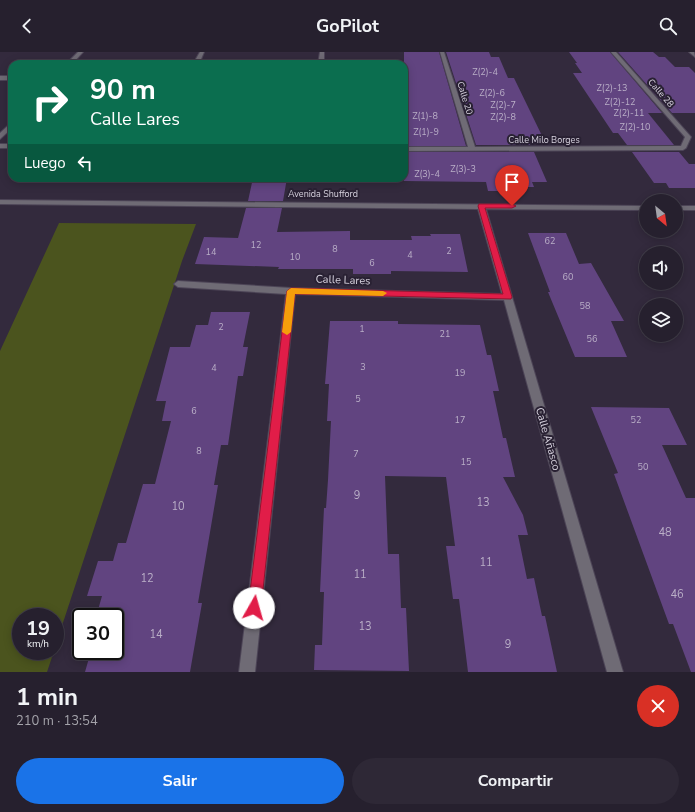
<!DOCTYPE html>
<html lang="es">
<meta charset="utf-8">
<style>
:root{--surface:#26202e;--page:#2e2836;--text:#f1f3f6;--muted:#a4a3aa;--line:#423e4a;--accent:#1a73e8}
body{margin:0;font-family:"Nunito Sans",sans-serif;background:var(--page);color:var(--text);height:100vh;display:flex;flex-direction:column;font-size:15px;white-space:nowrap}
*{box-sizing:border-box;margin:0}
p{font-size:13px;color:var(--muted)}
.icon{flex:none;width:22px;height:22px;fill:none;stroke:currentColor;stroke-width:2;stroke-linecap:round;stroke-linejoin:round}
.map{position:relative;height:620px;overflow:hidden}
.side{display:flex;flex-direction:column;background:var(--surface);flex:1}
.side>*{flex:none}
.top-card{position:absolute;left:8px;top:8px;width:400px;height:122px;border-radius:12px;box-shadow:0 2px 10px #0003,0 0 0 1px var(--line);background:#0b6e4f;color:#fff;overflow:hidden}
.needle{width:26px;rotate:151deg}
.fabs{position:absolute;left:639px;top:142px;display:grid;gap:8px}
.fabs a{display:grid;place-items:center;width:44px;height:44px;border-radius:50%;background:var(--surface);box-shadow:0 2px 10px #0003,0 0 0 1px var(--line);font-size:20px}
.speed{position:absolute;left:12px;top:556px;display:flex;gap:8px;font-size:20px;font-weight:700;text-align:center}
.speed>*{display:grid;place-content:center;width:52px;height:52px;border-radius:50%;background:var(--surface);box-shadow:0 2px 10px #0003,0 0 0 1px var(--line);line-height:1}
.speed small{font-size:10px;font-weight:400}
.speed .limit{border:2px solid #111;border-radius:6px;background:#fff;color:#111}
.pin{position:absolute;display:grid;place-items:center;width:34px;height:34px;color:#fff;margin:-41px -17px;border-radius:50% 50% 50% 0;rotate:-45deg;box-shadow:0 0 4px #0007}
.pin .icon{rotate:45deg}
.me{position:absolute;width:44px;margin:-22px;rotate:7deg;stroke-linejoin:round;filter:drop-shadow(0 0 3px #0008)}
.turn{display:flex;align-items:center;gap:14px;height:84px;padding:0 16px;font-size:18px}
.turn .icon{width:52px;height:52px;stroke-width:2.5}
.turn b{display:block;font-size:28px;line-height:34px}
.then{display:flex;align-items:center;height:38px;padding:0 16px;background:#0003;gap:8px;font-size:15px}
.round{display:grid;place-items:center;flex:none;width:42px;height:42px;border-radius:21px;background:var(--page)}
.summary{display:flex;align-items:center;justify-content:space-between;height:68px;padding:0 16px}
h1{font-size:24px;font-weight:700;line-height:30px}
.primary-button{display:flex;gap:8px;margin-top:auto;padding:8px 16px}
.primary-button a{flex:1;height:46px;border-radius:24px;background:var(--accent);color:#fff;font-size:16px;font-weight:700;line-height:46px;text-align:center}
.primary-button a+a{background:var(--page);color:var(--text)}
header{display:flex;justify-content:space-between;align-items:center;height:52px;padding:0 16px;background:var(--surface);font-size:18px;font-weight:700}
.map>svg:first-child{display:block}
.green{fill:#4b541e}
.building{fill:#614480}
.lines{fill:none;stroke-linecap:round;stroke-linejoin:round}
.minor-casing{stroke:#4d4557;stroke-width:2}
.minor{fill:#6f6b75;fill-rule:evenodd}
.route{fill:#e11d48;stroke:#92132f}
.slow{fill:#f59e0b}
.labels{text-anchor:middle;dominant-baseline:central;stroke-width:4;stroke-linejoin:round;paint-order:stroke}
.number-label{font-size:9px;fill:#baafc7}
.far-street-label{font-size:9px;fill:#d8d3df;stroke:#292133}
.street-label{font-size:11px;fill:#d8d3df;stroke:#292133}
.near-number-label{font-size:11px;fill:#baafc7}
</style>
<header><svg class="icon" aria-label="back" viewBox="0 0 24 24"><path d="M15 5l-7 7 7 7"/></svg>GoPilot<svg class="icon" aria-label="search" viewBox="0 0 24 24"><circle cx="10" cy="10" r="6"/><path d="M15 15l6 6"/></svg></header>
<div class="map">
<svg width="695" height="620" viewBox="0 0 695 620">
<rect width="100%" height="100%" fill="#332a3d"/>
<path class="green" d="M59 171 196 172 182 209 55 595V565H21V599H54L47 620H0V299Z"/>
<path class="building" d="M404 0H439L466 94H404Z
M446 0H489L491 5H499L508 26H514L545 90H529L530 93H476Z
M569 0H610L662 61H648L674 93H627L618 81H613L573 21H582L575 11H577Z
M618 0H653L659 5H665L675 15H689L695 21V61H672Z
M404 100H534L547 130H532L534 135H519L520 139H488L486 130 404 129Z
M632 100H679L689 112H695V136H669L666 131H654Z
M253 126H287L283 149H248Z
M246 156H282L277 180 350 179V188H412L411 184H431L430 182H460L468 220 391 219V222H353V217H278L279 215 195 212 204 185 238 186Z
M528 181H566L579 212 591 211 624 269H611L627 305H575L548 240H550Z
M211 260H250L243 295H248L243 324H238L228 393H221L214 433H218L198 551H202L190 620H85L91 599H115V565H96L102 544H87L98 509H113L118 491H126L143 432H155L171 369H162L166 349H156L170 295H190L196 273H208Z
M330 269H398V272L480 273 487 303H491L499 339H493L503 386H506L515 425H503L523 463 528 483H518L527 527 534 526 542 564H545L557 620H468L459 547H453L446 494H455L446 425 385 424 388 502H399L401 556H406L409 619 314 618 315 593H322L324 540H320L324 456H326L328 428 331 369H327L329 332H325Z
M591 355 669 356 687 393H662L686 446H695V620H691L673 572H669L614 422 618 421Z"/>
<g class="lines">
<g class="minor-casing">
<path id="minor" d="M78 0H83L72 12H66Z
M200 0H204L199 12H193Z
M320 0H324V12H318Z
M440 0H444L475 95 681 94 685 85 611 0H616L691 85 686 96 683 98 404 99V95H468Z
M689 0H694L695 5Z
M0 24H12V28H0Z
M12 70V76L0 87V81Z
M0 92H12V96H0Z
M0 148 646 154V158L486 157 623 620H607L504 248 295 242 255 620H239L286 242 178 235 174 232 178 229 291 236 502 242 478 157 0 152Z
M676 154H695V158H676Z"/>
</g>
<use href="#minor" class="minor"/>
</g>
<path class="route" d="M479 152H512L516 154 512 156H485L512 245 511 247 295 242 261 556 259 561 254 563 250 561 248 556 287 239 291 236 503 242 478 154Z"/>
<path class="slow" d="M291 236 383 239 387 241 383 244 295 242 291 280 287 283 282 280 287 239Z"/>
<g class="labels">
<g class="number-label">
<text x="485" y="20">Z(2)-4</text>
<text x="612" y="36">Z(2)-13</text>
<text x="492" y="41">Z(2)-6</text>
<text x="620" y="50">Z(2)-12</text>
<text x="503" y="53">Z(2)-7</text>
<text x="629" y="61">Z(2)-11</text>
<text x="425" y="64">Z(1)-8</text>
<text x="503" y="65">Z(2)-8</text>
<text x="635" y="75">Z(2)-10</text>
<text x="426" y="80">Z(1)-9</text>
<text x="463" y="117">Z(3)-3</text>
<text x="427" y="122">Z(3)-4</text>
<text x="550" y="189">62</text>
<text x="256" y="193">12</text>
<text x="335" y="197">8</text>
<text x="449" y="199">2</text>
<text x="211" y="200">14</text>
<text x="410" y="203">4</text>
<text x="295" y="205">10</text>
<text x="372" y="211">6</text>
<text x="568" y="225">60</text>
<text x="585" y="254">58</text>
<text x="221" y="275">2</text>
<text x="362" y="277">1</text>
<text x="445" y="282">21</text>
<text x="592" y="287">56</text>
<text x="363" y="315">3</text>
<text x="214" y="316">4</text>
<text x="460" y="321">19</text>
<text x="358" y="347">5</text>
<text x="194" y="359">6</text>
<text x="460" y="368">17</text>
<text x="636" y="368">52</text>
<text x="199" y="399">8</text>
<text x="356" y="402">7</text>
<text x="466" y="410">15</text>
<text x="643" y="415">50</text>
</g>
<g class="far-street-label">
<text transform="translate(661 41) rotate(49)">Calle 28</text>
<text transform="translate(465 46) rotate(73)">Calle 20</text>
<text x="544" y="88">Calle Milo Borges</text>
<text x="323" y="142">Avenida Shufford</text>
</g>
<g class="street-label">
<text transform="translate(343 228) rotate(2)">Calle Lares</text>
<text transform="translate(548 387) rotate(74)">Calle Añasco</text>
</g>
<g class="near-number-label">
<text x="357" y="443">9</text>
<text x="483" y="450">13</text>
<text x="178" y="454">10</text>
<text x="665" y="480">48</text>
<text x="486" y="510">11</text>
<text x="360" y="522">11</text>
<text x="147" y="526">12</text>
<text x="677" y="542">46</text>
<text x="365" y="574">13</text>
<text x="156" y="582">14</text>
<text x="508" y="592">9</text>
</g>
</g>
</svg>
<div class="fabs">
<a><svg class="needle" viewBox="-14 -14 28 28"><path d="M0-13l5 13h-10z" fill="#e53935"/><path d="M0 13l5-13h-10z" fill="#a4a3aa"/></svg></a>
<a><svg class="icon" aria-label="sound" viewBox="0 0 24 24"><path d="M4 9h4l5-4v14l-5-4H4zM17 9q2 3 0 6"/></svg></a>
<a><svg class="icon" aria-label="layers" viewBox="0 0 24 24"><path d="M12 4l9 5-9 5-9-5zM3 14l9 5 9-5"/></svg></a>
</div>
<div class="speed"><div>19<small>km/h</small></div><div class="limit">30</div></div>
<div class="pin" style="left:512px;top:154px;background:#d93025"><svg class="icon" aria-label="arrive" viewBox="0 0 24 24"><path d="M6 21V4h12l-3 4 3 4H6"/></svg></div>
<svg class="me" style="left:254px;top:556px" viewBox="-20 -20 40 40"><circle r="19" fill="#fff"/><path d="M0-13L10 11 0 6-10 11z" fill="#e11d48"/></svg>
<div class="top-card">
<div class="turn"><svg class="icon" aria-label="right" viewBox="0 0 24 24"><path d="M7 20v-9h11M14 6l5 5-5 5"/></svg><div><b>90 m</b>Calle Lares</div></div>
<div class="then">Luego<svg class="icon" aria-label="left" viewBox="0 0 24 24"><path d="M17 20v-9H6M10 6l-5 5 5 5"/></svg></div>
</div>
</div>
<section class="side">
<div class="summary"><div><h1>1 min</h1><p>210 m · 13:54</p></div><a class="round" style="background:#d93025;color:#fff"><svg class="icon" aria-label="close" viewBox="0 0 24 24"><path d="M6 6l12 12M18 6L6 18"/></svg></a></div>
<div class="primary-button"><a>Salir</a><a>Compartir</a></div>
</section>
